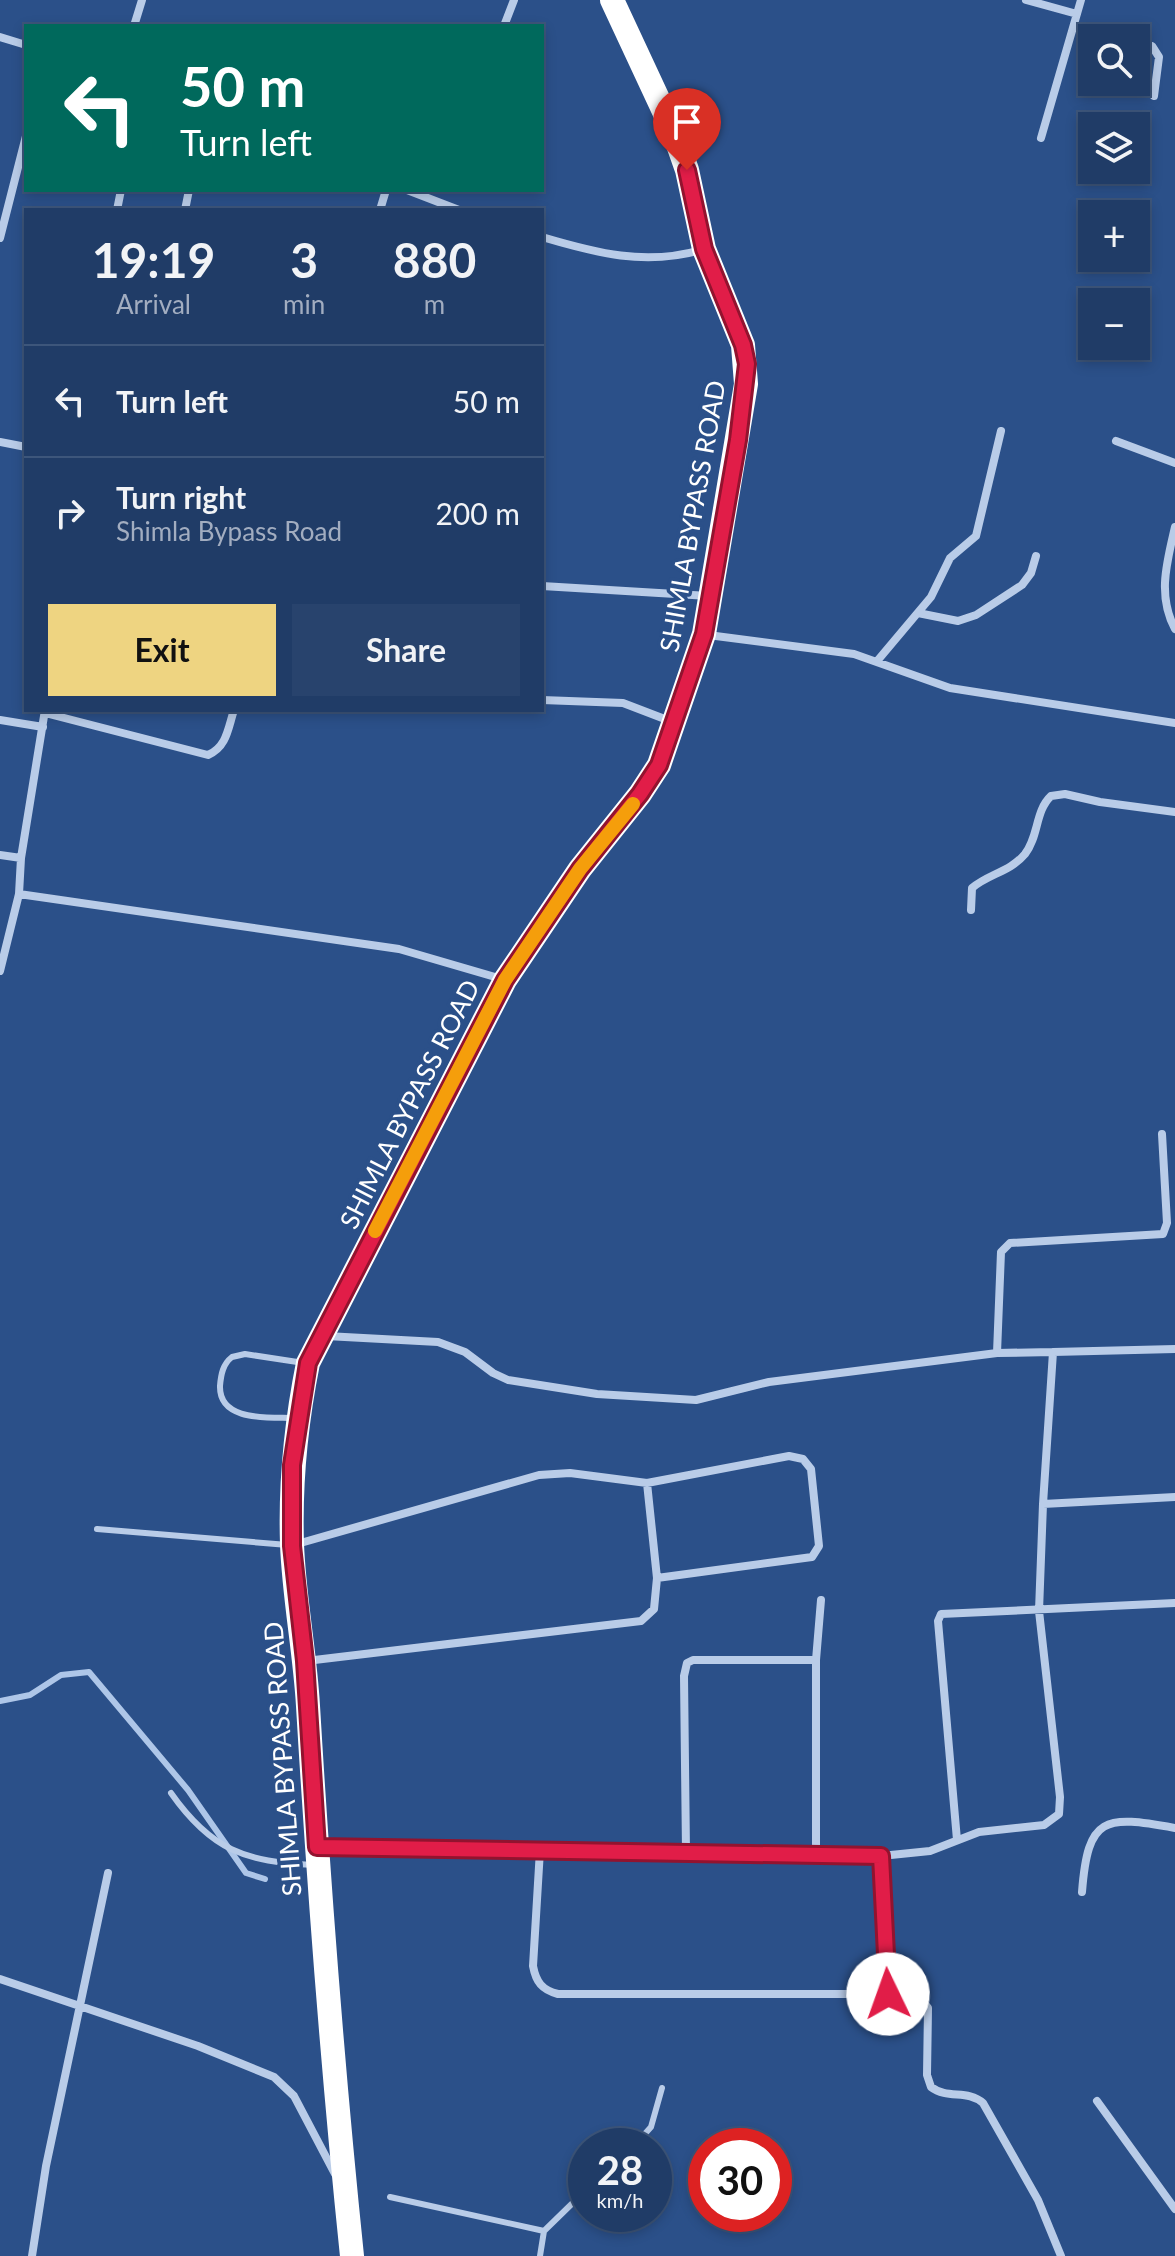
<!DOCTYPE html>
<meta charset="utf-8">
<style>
:root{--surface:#203c67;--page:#28436d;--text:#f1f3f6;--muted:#a2adc0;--line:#3d567b;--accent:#eed481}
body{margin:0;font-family:Lato,sans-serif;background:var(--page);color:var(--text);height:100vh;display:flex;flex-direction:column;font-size:30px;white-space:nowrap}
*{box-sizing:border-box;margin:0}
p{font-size:26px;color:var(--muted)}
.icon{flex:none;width:44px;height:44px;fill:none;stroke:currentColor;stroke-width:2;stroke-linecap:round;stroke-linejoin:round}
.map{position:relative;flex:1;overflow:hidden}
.sheet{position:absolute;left:24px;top:208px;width:520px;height:504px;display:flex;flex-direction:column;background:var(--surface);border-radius:0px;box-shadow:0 4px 12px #0003,0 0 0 2px var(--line)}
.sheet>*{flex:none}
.hud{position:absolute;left:24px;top:24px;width:520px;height:168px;border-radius:0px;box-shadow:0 4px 12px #0003,0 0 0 2px var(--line);background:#00695c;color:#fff;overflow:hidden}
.tools{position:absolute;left:1078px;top:24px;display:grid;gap:16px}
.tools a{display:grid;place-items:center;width:72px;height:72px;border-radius:0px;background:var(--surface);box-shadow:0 4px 12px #0003,0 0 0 2px var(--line);font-size:40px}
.speed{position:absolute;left:568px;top:2128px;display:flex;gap:16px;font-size:40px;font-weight:700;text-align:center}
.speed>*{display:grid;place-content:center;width:104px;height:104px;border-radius:50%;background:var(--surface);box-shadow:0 4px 12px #0003,0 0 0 2px var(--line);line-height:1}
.speed small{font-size:20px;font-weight:400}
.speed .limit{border:12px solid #d22;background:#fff;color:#111}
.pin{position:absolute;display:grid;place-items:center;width:68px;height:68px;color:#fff;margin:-82px -34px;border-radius:50% 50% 50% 0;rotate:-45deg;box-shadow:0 0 8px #0007}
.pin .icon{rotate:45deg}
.me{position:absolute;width:88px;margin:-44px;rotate:357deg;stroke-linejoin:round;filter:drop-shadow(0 0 6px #0008)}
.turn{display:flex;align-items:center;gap:28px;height:168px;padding:0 24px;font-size:36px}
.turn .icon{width:104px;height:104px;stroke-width:2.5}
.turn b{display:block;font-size:56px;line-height:68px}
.eta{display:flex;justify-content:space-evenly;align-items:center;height:136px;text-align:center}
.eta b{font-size:48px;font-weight:700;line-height:56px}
.primary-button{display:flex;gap:16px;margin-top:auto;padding:16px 24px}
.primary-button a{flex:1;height:92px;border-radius:0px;background:var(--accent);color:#111;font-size:32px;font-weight:700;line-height:92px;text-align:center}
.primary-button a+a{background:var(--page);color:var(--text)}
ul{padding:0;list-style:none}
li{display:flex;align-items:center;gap:24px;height:112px;padding:0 24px;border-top:2px solid var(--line)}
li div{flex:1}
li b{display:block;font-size:30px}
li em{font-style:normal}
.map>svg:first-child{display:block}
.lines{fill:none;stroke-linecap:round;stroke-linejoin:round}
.stream{stroke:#aec6e8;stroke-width:6}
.lane{stroke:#b9cce8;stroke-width:6}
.street{stroke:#b9cce8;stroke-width:8}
.highway{stroke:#fff;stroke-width:24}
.route-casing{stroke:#92132f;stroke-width:20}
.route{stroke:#e11d48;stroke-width:14}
.slow{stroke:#f59e0b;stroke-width:14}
.labels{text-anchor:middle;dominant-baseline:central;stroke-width:7;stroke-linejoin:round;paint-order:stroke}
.street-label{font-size:26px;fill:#fff;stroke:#2b5089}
</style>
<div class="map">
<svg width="1175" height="2256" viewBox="0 0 1175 2256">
<rect width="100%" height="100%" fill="#2b5089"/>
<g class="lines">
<path class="stream" d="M0 1701 30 1695 61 1675 89 1672 188 1790 246 1873 265 1879"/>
<path class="lane" d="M293 1418C269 1417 219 1422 220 1386 221 1374 223 1364 232 1357L245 1354 304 1363
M97 1529 288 1545
M171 1793C211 1850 245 1862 314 1865
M634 2146 651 2127 662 2088
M390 2197 544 2231 540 2256
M544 2231 586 2190"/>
<path class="street" d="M1026 0 1077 14
M134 26 142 0
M504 26 514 0
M1075 26 1125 38
M0 37 26 45
M1136 41 1152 46 1159 57 1154 96
M1041 138 1081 0
M407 190 459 210
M117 210 121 190
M185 210 189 190
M380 210 386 190
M542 237C596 253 645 266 701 250
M0 238 26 136
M1116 441 1175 463
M0 442 26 447
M1175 527C1167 562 1157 595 1175 629
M542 586 709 596
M918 613 958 621 976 615 1022 585 1031 573 1036 556
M708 635 854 654 950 688 1175 723
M878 660 931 597 950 558 976 536 1001 431
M542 700 623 703 670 721
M45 713 208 755C227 747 228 728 234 710
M0 720 43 727
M0 855 21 858
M19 894 399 949 502 979
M971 910 972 888C988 874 1010 872 1025 854 1039 836 1035 811 1051 796L1065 794 1100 802 1175 812
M0 971 19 894 21 858 45 710
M326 1336 438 1342 465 1352 493 1373 508 1380 597 1394 696 1400 769 1382 997 1353 1053 1352
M997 1353 1001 1252 1010 1243 1163 1234 1167 1223 1162 1134
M647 1483 657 1578
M1043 1504 1053 1352 1175 1349
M297 1544 539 1475 570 1473 647 1483 789 1456 803 1459 811 1469 819 1546 812 1557 657 1578 654 1609 641 1621 306 1661
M957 1840 938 1621 941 1614 1175 1603
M321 1847 881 1856 930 1851 979 1832 1044 1825 1059 1814 1060 1797 1039 1611 1043 1504 1175 1497
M540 1850 533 1966C536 1982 542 1990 558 1994H888L881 1856
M686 1852 684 1676 687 1663 693 1660H816
M816 1854V1660L821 1600
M1082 1892C1088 1816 1104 1815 1175 1828
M0 1979 198 2046 274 2077 294 2096 335 2174
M888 1994C903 1996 919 1994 928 2008L927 2075 931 2087C948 2100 967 2089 983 2103L1038 2200 1061 2256
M1097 2101 1175 2209
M32 2256 46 2166 108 1873"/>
<path class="highway" d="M352 2256C333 2073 319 1890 308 1706 305 1652 294 1598 292 1544 290 1482 296 1423 308 1363L505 980 580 869 640 794 659 765 704 634 746 384 743 345 704 249 687 170 674 133 612 0"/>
</g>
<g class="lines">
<g class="route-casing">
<path id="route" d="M687 170 704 249 743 345 747 364 738 440 704 634 659 765 640 794 580 869 505 980 308 1363 292 1465V1546L305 1661 317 1847 881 1856 888 1994"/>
</g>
<use href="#route" class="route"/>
<path class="slow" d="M375 1231 505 980 580 869 633 804"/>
</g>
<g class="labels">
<g class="street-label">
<text transform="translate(692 516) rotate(-80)">SHIMLA BYPASS ROAD</text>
<text transform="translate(409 1104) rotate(-63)">SHIMLA BYPASS ROAD</text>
<text transform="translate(282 1759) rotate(-94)">SHIMLA BYPASS ROAD</text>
</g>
</g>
</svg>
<div class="tools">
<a><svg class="icon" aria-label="search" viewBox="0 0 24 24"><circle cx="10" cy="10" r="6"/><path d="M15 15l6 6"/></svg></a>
<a><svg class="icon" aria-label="layers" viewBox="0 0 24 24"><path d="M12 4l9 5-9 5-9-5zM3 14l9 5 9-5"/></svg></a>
<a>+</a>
<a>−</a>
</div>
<div class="speed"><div>28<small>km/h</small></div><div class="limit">30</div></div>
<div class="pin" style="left:687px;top:170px;background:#d93025"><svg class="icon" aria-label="arrive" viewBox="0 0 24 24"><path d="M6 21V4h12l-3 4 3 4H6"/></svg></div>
<svg class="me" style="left:888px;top:1994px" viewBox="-20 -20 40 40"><circle r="19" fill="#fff"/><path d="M0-13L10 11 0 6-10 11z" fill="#e11d48"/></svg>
<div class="hud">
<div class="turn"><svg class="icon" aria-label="left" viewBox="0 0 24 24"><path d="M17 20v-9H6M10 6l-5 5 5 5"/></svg><div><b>50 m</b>Turn left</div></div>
</div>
<section class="sheet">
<div class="eta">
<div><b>19:19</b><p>Arrival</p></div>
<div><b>3</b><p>min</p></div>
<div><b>880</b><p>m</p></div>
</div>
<ul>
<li><svg class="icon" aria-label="left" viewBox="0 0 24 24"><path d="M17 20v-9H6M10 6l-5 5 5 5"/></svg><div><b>Turn left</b></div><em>50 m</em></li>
<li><svg class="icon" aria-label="right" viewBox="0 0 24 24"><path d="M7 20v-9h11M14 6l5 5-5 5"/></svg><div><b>Turn right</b><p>Shimla Bypass Road</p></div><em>200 m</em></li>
</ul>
<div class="primary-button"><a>Exit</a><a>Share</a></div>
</section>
</div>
